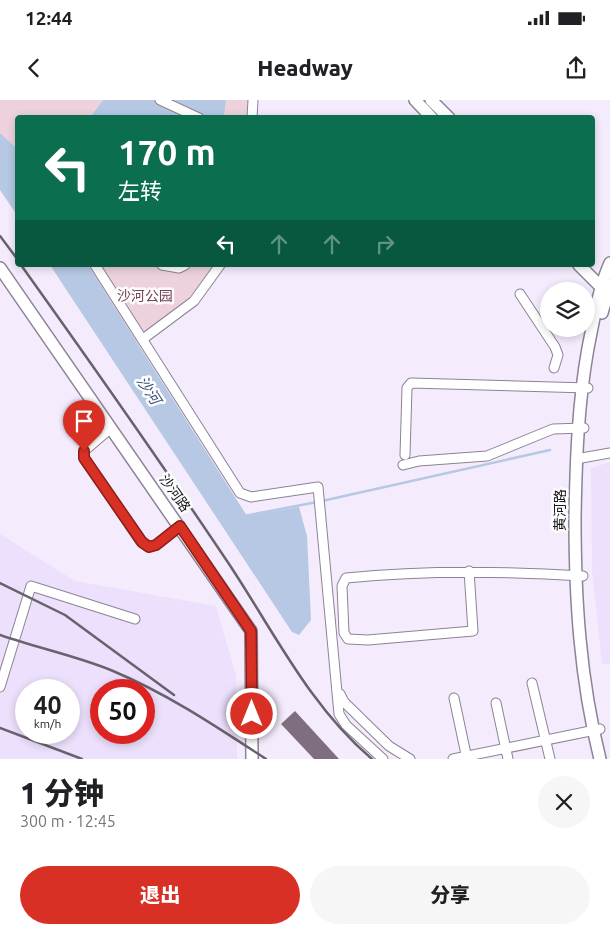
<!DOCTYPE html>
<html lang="zh">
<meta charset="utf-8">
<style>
:root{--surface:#fff;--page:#f6f6f6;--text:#202124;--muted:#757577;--accent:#d93025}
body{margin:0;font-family:Ubuntu,"Noto Sans SC",sans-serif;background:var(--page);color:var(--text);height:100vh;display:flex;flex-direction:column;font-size:19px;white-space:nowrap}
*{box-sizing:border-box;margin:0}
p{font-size:16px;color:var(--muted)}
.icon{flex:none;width:28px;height:28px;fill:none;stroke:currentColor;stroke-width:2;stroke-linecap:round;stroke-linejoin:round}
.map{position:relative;height:659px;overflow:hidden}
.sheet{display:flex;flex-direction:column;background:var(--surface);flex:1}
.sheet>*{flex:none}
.banner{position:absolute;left:15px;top:15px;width:580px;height:152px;border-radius:5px;box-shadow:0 2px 8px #0003;background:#0b6e4f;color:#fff;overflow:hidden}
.fabs{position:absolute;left:540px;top:182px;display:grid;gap:10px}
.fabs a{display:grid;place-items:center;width:55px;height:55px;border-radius:50%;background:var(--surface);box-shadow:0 2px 8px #0003;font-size:25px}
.speed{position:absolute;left:15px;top:579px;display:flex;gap:10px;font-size:25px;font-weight:700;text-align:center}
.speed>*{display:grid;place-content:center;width:65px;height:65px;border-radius:50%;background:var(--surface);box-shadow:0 2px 8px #0003;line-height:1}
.speed small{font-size:12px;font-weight:400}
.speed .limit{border:8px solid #d22;background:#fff;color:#111}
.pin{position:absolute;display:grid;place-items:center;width:42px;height:42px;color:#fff;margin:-51px -21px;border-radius:50% 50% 50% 0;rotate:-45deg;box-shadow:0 0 5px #0007}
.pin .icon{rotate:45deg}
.me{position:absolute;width:55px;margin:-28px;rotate:0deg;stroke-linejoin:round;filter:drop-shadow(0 0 4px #0008)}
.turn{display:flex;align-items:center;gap:18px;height:105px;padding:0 20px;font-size:22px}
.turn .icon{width:65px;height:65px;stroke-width:2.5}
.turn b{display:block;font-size:35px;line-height:42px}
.lanes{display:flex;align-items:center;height:48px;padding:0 20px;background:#0003;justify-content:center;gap:25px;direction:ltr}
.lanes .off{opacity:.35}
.round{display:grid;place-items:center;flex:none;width:52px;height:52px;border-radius:26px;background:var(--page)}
.summary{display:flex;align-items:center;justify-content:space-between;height:85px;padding:0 20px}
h1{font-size:30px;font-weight:800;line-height:38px}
.primary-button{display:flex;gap:10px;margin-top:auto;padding:10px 20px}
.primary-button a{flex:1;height:58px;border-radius:30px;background:var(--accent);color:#fff;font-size:20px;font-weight:800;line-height:58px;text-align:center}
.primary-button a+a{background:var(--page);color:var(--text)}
.status{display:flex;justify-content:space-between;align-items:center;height:35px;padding:0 25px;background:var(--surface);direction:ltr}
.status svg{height:14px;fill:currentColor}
header{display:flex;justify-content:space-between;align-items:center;height:65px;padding:0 20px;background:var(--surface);font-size:22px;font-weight:800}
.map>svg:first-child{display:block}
.built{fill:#ece0fc;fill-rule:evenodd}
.green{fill:#edd2dd}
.water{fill:#b6c8e3}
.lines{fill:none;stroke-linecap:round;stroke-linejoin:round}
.stream{stroke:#b6c8e3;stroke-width:2.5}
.building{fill:#7f6f7e}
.minor-casing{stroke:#8c8396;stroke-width:11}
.major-casing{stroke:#8c8396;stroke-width:14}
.minor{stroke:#fff;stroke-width:9}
.major{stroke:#fff;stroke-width:11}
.rail{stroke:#68626d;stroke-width:2.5}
.route-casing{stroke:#8d1f18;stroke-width:12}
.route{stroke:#d93025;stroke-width:9}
.labels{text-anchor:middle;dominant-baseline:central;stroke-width:5;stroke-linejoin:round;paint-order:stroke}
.park-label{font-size:14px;fill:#75445a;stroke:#fdfdfd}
.street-label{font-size:14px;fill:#1a161e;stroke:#fdfdfd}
.water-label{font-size:15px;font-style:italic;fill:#375078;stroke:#fdfdfd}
</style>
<div class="status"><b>12:44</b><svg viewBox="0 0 49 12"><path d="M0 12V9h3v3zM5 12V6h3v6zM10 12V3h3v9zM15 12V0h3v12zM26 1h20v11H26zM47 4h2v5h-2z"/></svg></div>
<header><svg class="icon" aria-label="back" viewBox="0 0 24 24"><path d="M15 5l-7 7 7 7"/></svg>Headway<svg class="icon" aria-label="share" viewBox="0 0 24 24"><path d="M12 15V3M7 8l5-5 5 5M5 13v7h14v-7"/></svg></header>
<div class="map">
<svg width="610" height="659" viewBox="0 0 610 659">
<rect width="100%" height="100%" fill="#f4ecfd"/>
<path class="built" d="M610 362V564H602L592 470 591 368Z
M0 434 75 481 216 506 236 575 237 659H0ZM26 590H69V632H26ZM101 590H144V632H101Z"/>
<path class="green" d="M0 0H103L89 17 18 18 17 46H14L0 33Z
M226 0H251L249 17 224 18Z
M88 165H216C191 199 171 217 136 241Z"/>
<path class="water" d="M103 0H226L224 17 89 18Z
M0 33 14 46H17V115L0 90Z
M50 165H88L247 416 299 407 307 436 311 520 299 535 292 532Z"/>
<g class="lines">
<path class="stream" d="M322 401 550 350
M244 416 317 402"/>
</g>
<path class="building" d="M295 611 339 659H314L281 624Z"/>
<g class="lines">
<g class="minor-casing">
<path id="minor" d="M160 0 199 18
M252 18 253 0
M95 165 240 393 251 397 318 387 339 614 346 625 383 659
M162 165 179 168 185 165
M520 194 555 247 558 255 554 268
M143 239 194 201 220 165
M111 328 84 351V358L141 442 149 447 156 445 180 426
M405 355 407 288 411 283 588 288
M576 359 610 353
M403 365 419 361 487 356 553 329 584 328
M469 471 473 531 368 540 348 539 344 533 342 486 346 478C426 470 503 471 583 476
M532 583 550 659
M0 587 31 486 135 519
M340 594 344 602 389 646 410 659
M454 598 467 659
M496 603 508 659
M453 659 600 629"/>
</g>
<g class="major-casing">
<path id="major" d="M415 0 432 18
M431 0 449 18
M579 165 604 190
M0 168 251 531 252 659
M602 213 610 185
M600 659C580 579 575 500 575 418 576 360 578 304 588 248 594 219 598 190 610 163"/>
</g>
<use href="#minor" class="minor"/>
<use href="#major" class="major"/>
<path class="rail" d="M0 136 18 160
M21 165C91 263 160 361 227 461 272 528 309 606 372 659
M0 483 65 515 174 595
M0 535C37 548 77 556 113 571 168 594 217 627 266 659
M0 628 82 659"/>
</g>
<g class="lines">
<g class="route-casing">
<path id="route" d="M84 351V358L142 442 149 447 156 445 180 426 251 531 252 614"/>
</g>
<use href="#route" class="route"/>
</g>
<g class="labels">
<g class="park-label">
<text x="145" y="196">沙河公园</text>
</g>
<g class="street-label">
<text transform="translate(175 393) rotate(55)">沙河路</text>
<text transform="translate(560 410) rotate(-90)">黄河路</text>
</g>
<g class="water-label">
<text transform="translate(149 290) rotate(57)">沙河</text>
</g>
</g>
</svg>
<div class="fabs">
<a><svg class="icon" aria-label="layers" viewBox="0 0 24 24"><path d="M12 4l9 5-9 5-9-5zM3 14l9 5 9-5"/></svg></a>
</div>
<div class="speed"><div>40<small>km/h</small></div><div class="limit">50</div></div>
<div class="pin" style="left:84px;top:351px;background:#d93025"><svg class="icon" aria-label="arrive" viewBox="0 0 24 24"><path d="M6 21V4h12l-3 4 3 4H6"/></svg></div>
<svg class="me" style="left:252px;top:614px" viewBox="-20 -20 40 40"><circle r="17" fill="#d93025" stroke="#fff" stroke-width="3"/><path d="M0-11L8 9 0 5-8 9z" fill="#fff"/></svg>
<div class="banner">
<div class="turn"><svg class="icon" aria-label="left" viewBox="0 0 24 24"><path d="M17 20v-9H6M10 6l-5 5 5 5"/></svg><div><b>170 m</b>左转</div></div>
<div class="lanes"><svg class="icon" aria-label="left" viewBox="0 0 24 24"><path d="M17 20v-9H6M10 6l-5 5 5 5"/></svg><svg class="icon off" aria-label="ahead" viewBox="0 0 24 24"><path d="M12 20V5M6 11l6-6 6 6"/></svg><svg class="icon off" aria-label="ahead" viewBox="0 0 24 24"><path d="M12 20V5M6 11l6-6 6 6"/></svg><svg class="icon off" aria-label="right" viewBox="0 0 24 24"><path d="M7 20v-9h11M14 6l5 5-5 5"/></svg></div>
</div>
</div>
<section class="sheet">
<div class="summary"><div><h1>1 分钟</h1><p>300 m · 12:45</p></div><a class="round"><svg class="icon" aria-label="close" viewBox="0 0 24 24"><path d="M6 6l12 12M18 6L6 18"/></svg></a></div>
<div class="primary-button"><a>退出</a><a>分享</a></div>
</section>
